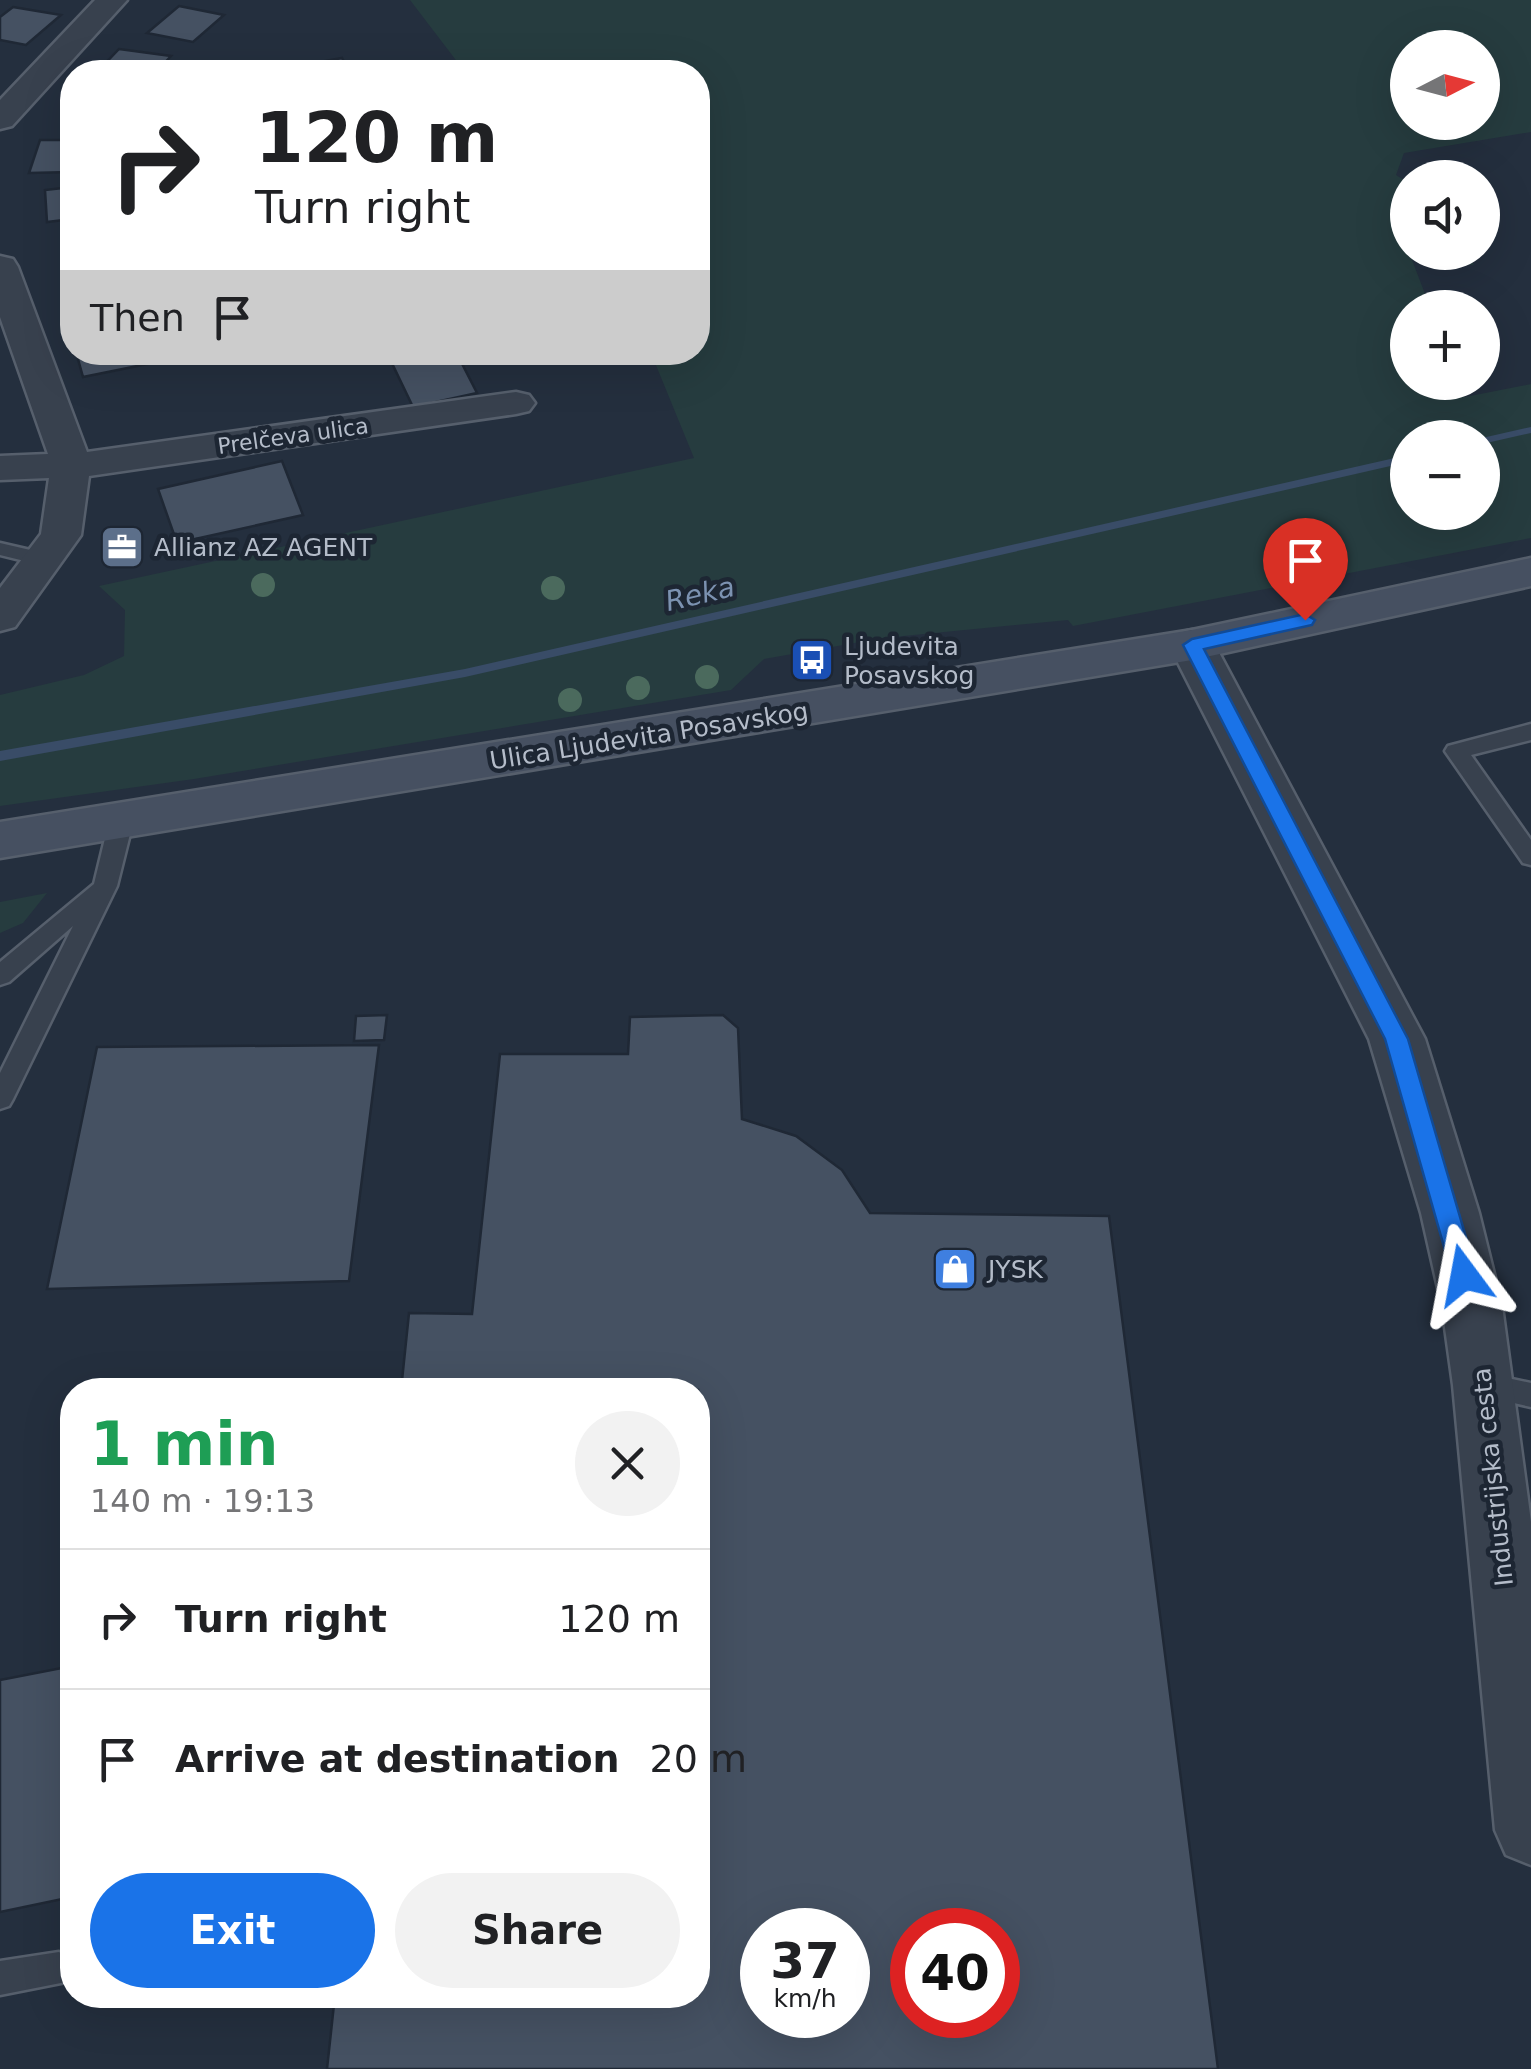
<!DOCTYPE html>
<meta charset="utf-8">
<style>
:root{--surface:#fff;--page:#f2f2f2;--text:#202124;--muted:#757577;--line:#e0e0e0;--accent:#1a73e8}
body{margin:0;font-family:"DejaVu Sans",sans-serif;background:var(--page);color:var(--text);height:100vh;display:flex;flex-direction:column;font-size:38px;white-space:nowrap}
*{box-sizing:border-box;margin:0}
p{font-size:32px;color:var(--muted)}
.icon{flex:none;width:55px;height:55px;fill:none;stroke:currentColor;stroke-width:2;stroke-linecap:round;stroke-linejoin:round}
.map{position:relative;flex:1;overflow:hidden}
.details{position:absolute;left:60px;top:1378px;width:650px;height:630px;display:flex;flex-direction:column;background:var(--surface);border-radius:40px;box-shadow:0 10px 40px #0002}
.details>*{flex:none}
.banner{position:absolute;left:60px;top:60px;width:650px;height:305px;border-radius:40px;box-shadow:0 10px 40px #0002;background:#fff;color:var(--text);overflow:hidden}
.needle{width:65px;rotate:84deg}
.fabs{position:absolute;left:1390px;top:30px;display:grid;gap:20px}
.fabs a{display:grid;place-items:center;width:110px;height:110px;border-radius:50%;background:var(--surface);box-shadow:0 10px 40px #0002;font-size:50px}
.speed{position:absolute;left:740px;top:1908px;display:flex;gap:20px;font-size:50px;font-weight:700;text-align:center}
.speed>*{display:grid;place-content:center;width:130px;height:130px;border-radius:50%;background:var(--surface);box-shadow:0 10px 40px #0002;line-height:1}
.speed small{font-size:25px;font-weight:400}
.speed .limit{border:15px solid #d22;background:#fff;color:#111}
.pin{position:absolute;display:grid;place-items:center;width:85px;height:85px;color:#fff;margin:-102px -42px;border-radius:50% 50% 50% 0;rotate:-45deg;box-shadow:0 0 10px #0007}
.pin .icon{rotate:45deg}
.me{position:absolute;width:110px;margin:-55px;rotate:347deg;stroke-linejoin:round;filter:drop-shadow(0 0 8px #0008)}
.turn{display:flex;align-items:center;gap:35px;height:210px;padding:0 30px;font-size:45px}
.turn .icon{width:130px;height:130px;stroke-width:2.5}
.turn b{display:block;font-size:70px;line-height:85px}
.then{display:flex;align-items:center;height:95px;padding:0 30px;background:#0003;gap:20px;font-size:38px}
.round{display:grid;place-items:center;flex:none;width:105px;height:105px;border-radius:52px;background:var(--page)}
.head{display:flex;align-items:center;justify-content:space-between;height:170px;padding:0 30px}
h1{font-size:60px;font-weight:800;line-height:75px;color:#1e9e55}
.button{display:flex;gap:20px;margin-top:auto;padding:20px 30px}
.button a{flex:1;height:115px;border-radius:60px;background:var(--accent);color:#fff;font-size:40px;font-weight:800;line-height:115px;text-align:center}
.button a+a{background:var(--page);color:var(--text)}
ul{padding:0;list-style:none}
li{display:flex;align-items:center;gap:30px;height:140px;padding:0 30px;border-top:2px solid var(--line)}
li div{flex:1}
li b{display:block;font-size:38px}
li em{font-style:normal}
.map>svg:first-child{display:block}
.green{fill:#263c3f;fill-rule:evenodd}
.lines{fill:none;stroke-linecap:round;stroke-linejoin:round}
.stream{fill:#394c67;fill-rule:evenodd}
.building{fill:#455162;stroke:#1f2835;stroke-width:2.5;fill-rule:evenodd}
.service-casing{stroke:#565f6c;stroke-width:5}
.minor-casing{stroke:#565f6c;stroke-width:5}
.tertiary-casing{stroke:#565f6c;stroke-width:5}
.secondary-casing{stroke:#565f6c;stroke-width:5}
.service{fill:#38414e;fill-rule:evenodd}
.minor{fill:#38414e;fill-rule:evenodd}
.tertiary{fill:#38414e;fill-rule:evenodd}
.secondary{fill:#465061;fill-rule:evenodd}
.tree{fill:#4b6a5d}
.route{fill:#1a73e8;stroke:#114b97;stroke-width:2.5}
.labels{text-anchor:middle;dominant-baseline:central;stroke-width:9;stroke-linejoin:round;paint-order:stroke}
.far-street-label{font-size:22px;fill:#b4bcc9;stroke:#1d2633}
.poi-label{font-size:25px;fill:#b4bcc9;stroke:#1d2633;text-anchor:start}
.street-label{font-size:25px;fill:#b4bcc9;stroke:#1d2633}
.water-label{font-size:28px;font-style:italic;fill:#7c92b1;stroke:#1d2633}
</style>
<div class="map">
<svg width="1531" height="2069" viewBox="0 0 1531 2069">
<rect width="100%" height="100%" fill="#242f3e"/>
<path class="green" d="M410 0H1531V132L1404 153 1396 175 1407 182 1408 252 1467 253 1474 265 1412 260 1430 307 1408 308V382L1459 383 1465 397 1531 384V538L1073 626 1068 620 883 638 764 659 731 690 194 779 0 806V695L84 675 124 656 125 610 99 586 694 458 651 353 698 352V72H465ZM1408 48H1482V122H1408ZM1408 438H1482V512H1408Z
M47 893 23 923 0 933V902Z"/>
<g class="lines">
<path class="stream" d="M1531 427V433L1482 444V438Z
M1408 455V462L465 677 0 761V751L465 669Z"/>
</g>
<path class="building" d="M179 6 224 15 193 42 147 33Z
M13 7 61 15 26 45 0 40V17Z
M119 49 171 56 156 72H97Z
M342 58 350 72 272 71Z
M40 140H72V172L29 173Z
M72 187V219L47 222 45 190Z
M76 352H175L177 358 83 377Z
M314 352H367L318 362Z
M409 352H456L477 393 413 407 389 357Z
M282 461 303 515 177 543 158 489Z
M387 1015 384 1040 354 1041 356 1016Z
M723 1015 738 1028 742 1119 796 1136 842 1170 870 1213 1109 1216 1218 2069H327L335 1995H698V1390H401L409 1313 472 1314 500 1054H628L630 1017ZM762 1930H848V2015H762ZM912 1930H998V2015H912Z
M379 1045 349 1281 47 1289 97 1047Z
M72 1666V1897L0 1912V1680Z"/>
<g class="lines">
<g class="service-casing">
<path id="service" d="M0 543 52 555 55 560 45 566 0 555Z
M1531 724V740L1471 755 1531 840V865L1523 863 1445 751 1448 746Z
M121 814 133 822 117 886 13 1099 9 1106 0 1109V1073L73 926 9 982 0 985V962L94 884 109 822Z
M1484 1373 1531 1383V1407L1474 1394 1470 1385 1474 1376Z
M59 1952 72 1961 71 1981 0 1995V1961Z"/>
</g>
<g class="minor-casing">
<path id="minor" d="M95 0H127L12 126 0 129V100Z
M0 256 13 259 18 267 87 452 516 392 529 395 535 403 529 411 516 414 89 476 81 535 15 627 0 631V588L41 534 49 478 0 480V456L48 454 0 317Z"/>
</g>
<g class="tertiary-casing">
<path id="tertiary" d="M1192 630 1209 634 1215 645 1425 1039 1479 1213 1502 1306 1531 1522V1865L1506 1855 1495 1830 1453 1385 1442 1306 1421 1213 1369 1039 1169 645 1175 634Z"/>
</g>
<g class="secondary-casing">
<path id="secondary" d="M1531 558V586L1192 660 0 858V822L1192 630Z"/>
</g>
<use href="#service" class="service"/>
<use href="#minor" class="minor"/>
<use href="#tertiary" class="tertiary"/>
<use href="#secondary" class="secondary"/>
</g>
<g class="tree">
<circle cx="263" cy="585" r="12"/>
<circle cx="553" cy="588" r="12"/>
<circle cx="707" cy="677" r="12"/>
<circle cx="638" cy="688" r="12"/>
<circle cx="570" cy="700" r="12"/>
</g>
<path class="route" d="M1305 614 1315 620 1312 625 1204 649 1408 1039 1477 1275 1473 1282 1464 1285 1455 1282 1452 1275 1385 1039 1183 645 1192 639Z"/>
<defs>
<g id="office-square" transform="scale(2.25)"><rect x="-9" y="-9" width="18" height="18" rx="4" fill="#5c6f8a" stroke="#1d2633"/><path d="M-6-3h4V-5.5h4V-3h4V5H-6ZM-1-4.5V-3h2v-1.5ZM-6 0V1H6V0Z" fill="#fff"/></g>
<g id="bus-square" transform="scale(2.25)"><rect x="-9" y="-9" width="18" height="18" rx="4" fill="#1a4fb4" stroke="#1d2633"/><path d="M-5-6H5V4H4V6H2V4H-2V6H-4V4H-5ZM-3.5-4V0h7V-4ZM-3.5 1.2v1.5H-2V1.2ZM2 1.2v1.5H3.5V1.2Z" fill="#fff"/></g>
<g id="shop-square" transform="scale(2.25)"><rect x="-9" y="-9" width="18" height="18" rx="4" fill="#3f7fe0" stroke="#1d2633"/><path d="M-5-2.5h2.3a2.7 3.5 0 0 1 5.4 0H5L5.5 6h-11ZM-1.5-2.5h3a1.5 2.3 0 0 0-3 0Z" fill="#fff"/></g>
</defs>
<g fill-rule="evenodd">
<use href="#office-square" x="122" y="547"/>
<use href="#bus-square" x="812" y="660"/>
<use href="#shop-square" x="955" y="1269"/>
</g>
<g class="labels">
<g class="far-street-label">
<text transform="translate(293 436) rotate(-8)">Prelčeva ulica</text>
</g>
<g class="poi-label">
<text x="154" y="547">Allianz AZ AGENT</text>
<text x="844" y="646">Ljudevita<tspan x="844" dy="29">Posavskog</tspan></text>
<text x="988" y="1269">JYSK</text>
</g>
<g class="street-label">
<text transform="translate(649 736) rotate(-9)">Ulica Ljudevita Posavskog</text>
<text transform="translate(1493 1477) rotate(-96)">Industrijska cesta</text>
</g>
<g class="water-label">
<text transform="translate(700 594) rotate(-13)">Reka</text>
</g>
</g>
</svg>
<div class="fabs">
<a><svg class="needle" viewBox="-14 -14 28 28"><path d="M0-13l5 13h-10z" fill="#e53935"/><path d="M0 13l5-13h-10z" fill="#757577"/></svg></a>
<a><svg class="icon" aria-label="sound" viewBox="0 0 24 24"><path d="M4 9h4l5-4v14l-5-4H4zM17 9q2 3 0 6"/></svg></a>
<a>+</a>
<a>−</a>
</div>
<div class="speed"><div>37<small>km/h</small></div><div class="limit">40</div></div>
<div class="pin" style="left:1305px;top:620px;background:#d93025"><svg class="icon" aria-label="arrive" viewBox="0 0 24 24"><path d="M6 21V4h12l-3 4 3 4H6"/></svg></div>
<svg class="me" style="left:1464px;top:1275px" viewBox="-20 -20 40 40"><path d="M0-17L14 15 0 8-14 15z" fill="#1a73e8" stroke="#fff" stroke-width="4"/></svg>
<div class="banner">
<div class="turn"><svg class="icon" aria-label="right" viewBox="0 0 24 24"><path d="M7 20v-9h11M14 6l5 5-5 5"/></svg><div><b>120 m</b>Turn right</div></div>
<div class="then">Then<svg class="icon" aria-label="arrive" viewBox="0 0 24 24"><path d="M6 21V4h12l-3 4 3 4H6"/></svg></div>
</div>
<section class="details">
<div class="head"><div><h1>1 min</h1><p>140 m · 19:13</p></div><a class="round"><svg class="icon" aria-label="close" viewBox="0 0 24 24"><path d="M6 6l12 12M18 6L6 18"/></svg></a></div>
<ul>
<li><svg class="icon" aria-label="right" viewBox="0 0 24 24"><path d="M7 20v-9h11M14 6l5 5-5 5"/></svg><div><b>Turn right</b></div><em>120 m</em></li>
<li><svg class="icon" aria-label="arrive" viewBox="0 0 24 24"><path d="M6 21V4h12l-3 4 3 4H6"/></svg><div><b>Arrive at destination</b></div><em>20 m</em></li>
</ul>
<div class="button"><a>Exit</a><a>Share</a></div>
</section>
</div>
